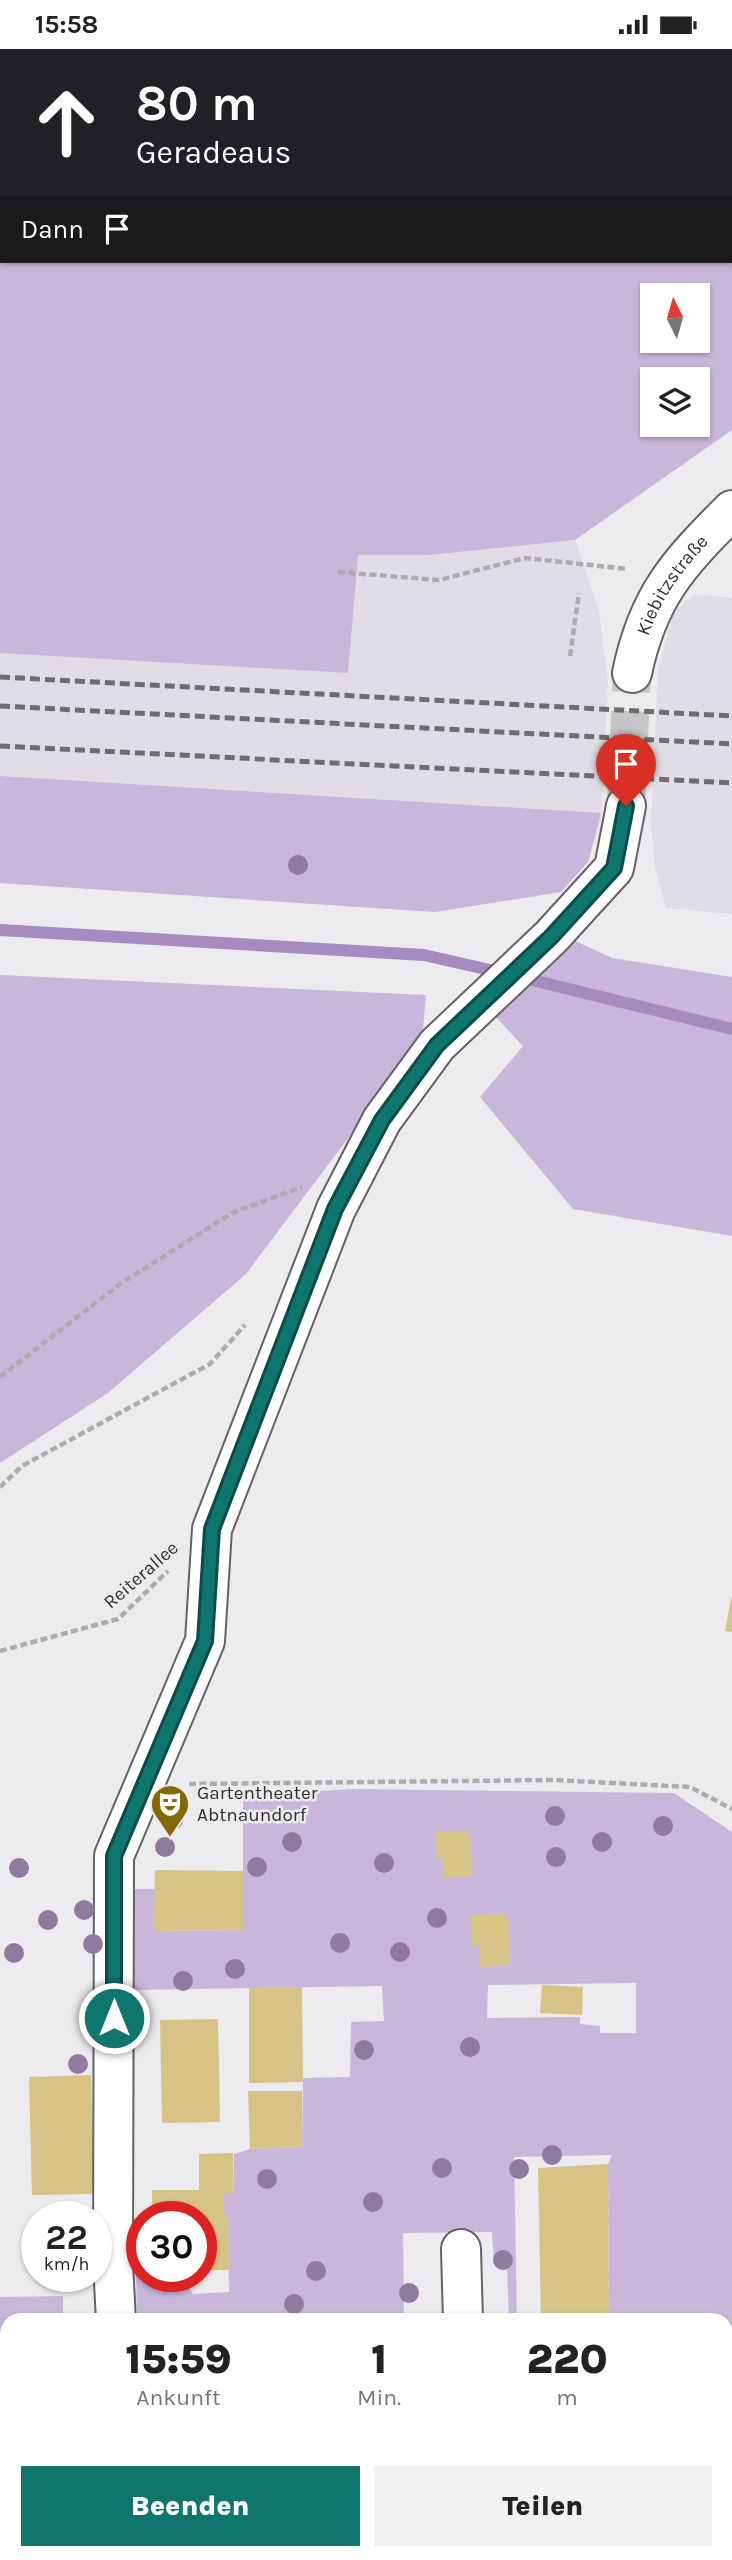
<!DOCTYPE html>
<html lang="de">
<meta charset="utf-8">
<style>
:root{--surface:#fff;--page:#f2f2f2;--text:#222;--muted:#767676;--accent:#0f766e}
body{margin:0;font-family:Karla,sans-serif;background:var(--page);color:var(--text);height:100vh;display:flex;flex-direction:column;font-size:26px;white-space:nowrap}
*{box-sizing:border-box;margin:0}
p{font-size:23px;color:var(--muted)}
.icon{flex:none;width:38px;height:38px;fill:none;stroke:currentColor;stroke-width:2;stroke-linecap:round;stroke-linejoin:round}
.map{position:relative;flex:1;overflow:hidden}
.details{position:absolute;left:0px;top:2264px;width:733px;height:247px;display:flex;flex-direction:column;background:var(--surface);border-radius:21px 21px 0 0;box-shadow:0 2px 5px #0004}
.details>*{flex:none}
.banner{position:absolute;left:0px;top:0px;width:733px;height:214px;box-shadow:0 2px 5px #0004;background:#202124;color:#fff;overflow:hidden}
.needle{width:46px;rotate:355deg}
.fabs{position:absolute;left:640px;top:234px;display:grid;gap:14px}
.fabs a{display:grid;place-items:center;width:70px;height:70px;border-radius:0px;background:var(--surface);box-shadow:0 2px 5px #0004;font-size:35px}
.speed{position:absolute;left:21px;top:2152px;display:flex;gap:14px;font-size:35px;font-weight:700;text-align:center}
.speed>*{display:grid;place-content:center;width:91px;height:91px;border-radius:50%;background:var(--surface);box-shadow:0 2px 5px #0004;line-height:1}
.speed small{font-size:18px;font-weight:400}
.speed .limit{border:10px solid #d22;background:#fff;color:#111}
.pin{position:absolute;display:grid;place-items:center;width:60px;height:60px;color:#fff;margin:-72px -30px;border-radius:50% 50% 50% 0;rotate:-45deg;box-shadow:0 0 7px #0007}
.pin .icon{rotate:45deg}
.me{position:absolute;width:77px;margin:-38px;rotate:0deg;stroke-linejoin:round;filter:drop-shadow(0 0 5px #0008)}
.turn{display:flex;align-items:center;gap:24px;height:147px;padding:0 21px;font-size:32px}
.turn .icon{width:91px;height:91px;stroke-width:2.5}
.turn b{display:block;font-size:49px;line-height:60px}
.then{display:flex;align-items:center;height:66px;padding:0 21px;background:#0003;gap:14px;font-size:26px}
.eta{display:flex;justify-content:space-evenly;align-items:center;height:119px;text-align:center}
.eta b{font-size:42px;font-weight:800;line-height:49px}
.primary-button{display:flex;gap:14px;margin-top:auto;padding:14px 21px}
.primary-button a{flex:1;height:80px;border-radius:0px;background:var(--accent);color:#fff;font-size:28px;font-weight:800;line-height:80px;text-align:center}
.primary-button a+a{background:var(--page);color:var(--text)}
.status{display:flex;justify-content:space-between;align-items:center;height:49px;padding:0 35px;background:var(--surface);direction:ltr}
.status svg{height:19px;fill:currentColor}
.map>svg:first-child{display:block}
.built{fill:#e1dde7}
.green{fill:#c8b7da;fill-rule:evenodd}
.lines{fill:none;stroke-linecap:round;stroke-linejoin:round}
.stream{stroke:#a68ac0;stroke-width:12}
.building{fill:#d7c385}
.minor-tunnel{stroke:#c6c5c8;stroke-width:38;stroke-dasharray:38 19;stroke-linecap:butt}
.minor-casing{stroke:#646265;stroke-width:42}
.path{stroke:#acabad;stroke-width:4.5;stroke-dasharray:7 3.5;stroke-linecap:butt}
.minor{stroke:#fff;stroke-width:38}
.rail{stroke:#6d6d6f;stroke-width:5;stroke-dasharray:10 5;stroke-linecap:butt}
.tree{fill:#907ba0}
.route-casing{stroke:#0a4d48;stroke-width:18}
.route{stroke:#0f766e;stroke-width:12}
.labels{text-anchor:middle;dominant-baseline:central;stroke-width:5;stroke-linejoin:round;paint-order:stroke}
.street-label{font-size:19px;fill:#2f2f30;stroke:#ecebee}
.poi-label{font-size:19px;fill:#2f2f30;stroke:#ecebee;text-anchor:start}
</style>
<div class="status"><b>15:58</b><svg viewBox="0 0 49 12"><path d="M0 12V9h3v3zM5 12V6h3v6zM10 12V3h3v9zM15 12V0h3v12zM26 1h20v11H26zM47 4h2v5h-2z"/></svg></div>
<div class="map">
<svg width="732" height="2511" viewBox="0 0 732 2511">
<rect width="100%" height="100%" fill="#ecebee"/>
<path class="built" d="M0 491 286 506H429L575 491 599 561 608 633 601 772 588 813 561 843 435 863 0 834Z
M695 545 732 549V865L666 859 655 819 651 774 658 621 673 565Z"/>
<path class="green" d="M0 0H732V381L575 491 429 506H358L348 624 0 604ZM2 2H732V212H2ZM653 247H698V292H653ZM653 331H698V376H653Z
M0 727 601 764 588 813 561 843 435 863 0 834Z
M569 889 612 909 732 928V1187L573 1160 480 1048 523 997 492 964Z
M0 926 426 946 422 991 246 1225 108 1344 0 1414Z
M354 1740 674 1744 732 1783V2511H611V2504H726V2272L609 2271 608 2115 612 2106 514 2108 517 2271H509L507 2216 494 2214 492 2183 403 2184 404 2271H137L136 2223H142V2228H182L193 2245 229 2243 228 2166H223V2144H234V2105L250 2100 302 2098 303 2029 350 2028 351 1973 384 1972 382 1937 134 1941V1840H155V1882L243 1881V1746ZM636 1934V1984H600V1977L580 1975V1968L487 1969 488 1936Z
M63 2247V2271L7 2272V2503H0V2248Z"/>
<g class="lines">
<path class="stream" d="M0 881 424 906 490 921
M532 931 732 980"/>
</g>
<path class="building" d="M731 1549H732V1583L725 1582Z
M469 1782 472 1827 444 1829 443 1809 437 1810 435 1783Z
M155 1821 243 1822V1881L154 1882Z
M508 1865 510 1916 480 1918 479 1896 472 1897 470 1866Z
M542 1936 583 1938 582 1966 540 1964Z
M302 1938 303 2033 249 2034V1939Z
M218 1970 220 2073 162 2074 160 1971Z
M91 2026 94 2145 32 2146 29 2028Z
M248 2042H302V2098L250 2100Z
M233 2104 234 2144H223V2166L228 2165 229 2221H209V2216H201V2168H152V2141H199V2105Z
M608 2115 609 2272H541L538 2119Z
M240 2504H328L325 2511H255Z
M546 2504H611V2511H546Z"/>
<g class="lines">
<path class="minor-tunnel" d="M626 757 632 624"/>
<g class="minor-casing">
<g id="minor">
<path id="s1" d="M632 624C648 547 678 515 732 461"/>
<path d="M461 2200 463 2272"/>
<path d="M116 2272 113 2214 114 1807 205 1592 212 1480 336 1160 382 1071 437 996 551 888 614 819 626 757"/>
<path d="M165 2504 167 2511"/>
<path d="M487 2504 488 2511"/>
</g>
</g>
<path class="path" d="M338 523 439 531 525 509 628 520
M570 607 579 544
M0 1328 120 1235 234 1163 302 1138
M0 1438 22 1417 210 1315 245 1276
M0 1602 118 1570 168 1522
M189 1735 554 1731 690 1738 732 1760"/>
<use href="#minor" class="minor"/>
<path class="rail" d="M0 628 732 667
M0 657 732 695
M0 697 732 734"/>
</g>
<g class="tree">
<circle cx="298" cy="816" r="10"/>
<circle cx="555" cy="1767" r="10"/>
<circle cx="173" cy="1771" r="10"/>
<circle cx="663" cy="1777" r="10"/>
<circle cx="292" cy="1793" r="10"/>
<circle cx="602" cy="1793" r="10"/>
<circle cx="165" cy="1798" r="10"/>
<circle cx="556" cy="1808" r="10"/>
<circle cx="384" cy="1814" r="10"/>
<circle cx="257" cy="1818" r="10"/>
<circle cx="19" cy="1819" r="10"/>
<circle cx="84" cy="1861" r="10"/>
<circle cx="437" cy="1869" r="10"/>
<circle cx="48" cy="1871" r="10"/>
<circle cx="340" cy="1894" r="10"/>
<circle cx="93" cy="1895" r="10"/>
<circle cx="400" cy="1903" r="10"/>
<circle cx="14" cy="1904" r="10"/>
<circle cx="235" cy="1920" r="10"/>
<circle cx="183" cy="1932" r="10"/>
<circle cx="470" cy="1998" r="10"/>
<circle cx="364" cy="2001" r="10"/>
<circle cx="78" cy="2015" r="10"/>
<circle cx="552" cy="2106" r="10"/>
<circle cx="442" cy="2119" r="10"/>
<circle cx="519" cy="2120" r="10"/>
<circle cx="267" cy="2130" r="10"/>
<circle cx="373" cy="2153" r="10"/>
<circle cx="503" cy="2211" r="10"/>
<circle cx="316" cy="2222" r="10"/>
<circle cx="409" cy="2244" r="10"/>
<circle cx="294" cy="2255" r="10"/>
</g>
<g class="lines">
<g class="route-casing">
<path id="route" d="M114 1969V1807L205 1592 212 1480 335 1160 382 1071 437 996 551 888 614 819 626 757"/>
</g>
<use href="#route" class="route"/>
</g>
<defs>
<g id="theatre-pin" transform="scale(2.0125)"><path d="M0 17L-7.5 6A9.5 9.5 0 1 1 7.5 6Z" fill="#836902" stroke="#ecebee"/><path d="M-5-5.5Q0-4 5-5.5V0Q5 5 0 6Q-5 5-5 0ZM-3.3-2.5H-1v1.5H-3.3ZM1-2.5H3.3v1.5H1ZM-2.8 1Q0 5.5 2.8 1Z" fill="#fff"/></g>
</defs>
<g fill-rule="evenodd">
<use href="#theatre-pin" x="170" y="1755"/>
</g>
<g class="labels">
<g class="street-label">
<text stroke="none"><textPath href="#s1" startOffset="98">Kiebitzstraße</textPath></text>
<text transform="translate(141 1526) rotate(-41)">Reiterallee</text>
</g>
<g class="poi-label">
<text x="197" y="1744">Gartentheater<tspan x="197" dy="22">Abtnaundorf</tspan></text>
</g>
</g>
</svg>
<div class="fabs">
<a><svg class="needle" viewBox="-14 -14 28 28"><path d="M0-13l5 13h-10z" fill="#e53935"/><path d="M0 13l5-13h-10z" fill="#767676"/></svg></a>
<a><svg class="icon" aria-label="layers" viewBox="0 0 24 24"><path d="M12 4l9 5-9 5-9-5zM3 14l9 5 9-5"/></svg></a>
</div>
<div class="speed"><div>22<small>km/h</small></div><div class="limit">30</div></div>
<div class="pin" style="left:626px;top:757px;background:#d93025"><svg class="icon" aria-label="arrive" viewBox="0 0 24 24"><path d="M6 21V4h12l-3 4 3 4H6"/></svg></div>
<svg class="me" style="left:114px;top:1969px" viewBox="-20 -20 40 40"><circle r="17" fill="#0f766e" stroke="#fff" stroke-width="3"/><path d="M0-11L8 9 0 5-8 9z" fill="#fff"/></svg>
<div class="banner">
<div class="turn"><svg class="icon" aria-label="ahead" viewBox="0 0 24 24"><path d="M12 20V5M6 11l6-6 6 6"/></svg><div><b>80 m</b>Geradeaus</div></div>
<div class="then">Dann<svg class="icon" aria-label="arrive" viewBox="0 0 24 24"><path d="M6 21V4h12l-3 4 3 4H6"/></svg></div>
</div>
<section class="details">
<div class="eta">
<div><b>15:59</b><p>Ankunft</p></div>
<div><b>1</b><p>Min.</p></div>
<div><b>220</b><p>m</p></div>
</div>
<div class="primary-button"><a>Beenden</a><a>Teilen</a></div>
</section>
</div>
